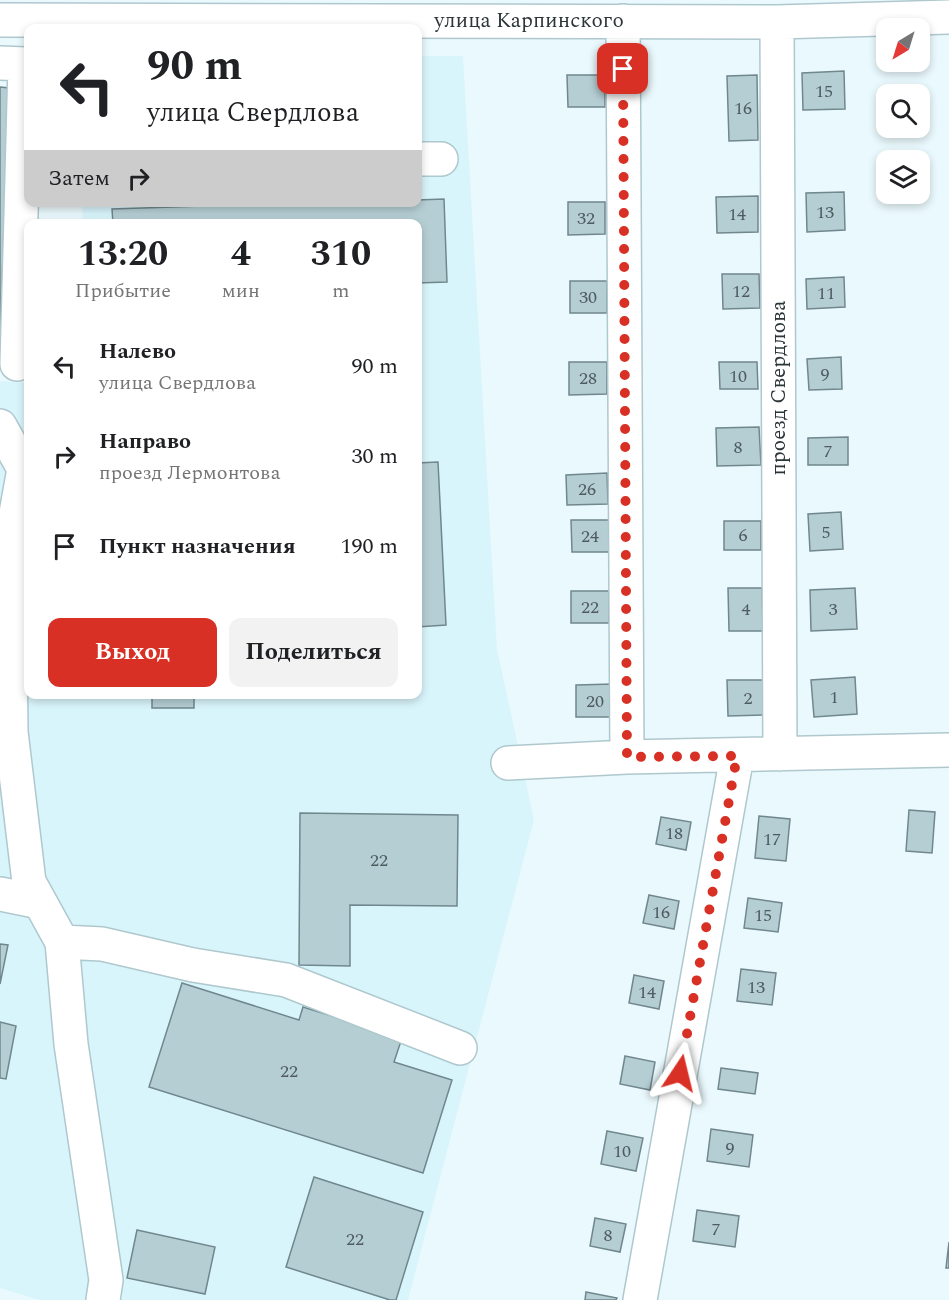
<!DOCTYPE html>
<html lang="ru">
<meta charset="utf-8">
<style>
:root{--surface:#fff;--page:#f2f2f2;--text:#202124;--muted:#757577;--accent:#d93025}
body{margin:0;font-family:Spectral,serif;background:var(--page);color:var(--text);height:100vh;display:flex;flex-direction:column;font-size:22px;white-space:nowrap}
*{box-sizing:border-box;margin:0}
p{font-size:20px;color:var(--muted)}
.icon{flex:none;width:33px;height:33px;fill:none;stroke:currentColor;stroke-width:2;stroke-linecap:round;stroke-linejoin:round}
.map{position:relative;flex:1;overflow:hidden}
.details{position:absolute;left:24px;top:219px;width:398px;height:480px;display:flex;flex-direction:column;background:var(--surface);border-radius:12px;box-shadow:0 3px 9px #0003}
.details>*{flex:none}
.guide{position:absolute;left:24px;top:24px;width:398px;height:183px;border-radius:12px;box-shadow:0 3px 9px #0003;background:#fff;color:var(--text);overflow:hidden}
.needle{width:39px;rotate:218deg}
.buttons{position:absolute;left:876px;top:18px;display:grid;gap:12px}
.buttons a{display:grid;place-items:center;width:54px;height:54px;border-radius:12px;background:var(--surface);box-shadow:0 3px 9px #0003;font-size:30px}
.pin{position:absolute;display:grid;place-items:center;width:51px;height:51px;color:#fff;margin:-26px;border-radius:12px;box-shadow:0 3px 9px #0006}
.me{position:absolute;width:66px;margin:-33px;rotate:10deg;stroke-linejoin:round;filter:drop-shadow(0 0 4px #0008)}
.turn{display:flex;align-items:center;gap:21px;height:126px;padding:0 24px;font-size:27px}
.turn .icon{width:78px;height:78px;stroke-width:2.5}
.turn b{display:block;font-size:42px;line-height:51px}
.then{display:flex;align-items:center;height:57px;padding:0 24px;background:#0003;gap:12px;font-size:22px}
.eta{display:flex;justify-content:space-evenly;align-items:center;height:102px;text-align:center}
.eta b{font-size:36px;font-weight:700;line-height:42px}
.cta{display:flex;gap:12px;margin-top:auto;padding:12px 24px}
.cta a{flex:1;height:69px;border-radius:12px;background:var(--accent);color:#fff;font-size:24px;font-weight:700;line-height:69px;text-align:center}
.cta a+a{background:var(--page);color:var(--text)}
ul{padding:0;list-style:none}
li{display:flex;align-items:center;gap:18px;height:90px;padding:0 24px}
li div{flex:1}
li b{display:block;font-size:22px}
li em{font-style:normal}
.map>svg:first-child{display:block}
.built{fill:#d9f5fc}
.building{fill:#b5ced4;stroke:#70878d;stroke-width:1.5}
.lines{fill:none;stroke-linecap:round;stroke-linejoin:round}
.minor-casing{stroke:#afc8ce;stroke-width:36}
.minor{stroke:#fff;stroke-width:33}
.route{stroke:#d93025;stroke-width:10;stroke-dasharray:0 18}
.labels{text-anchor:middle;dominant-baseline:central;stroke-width:4.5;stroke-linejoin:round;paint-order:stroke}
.number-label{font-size:18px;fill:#4e5c60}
.street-label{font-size:21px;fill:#2c3639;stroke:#fff}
</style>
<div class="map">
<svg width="949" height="1300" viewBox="0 0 949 1300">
<rect width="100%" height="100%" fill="#eaf9fd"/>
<path class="built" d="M417 56H463L497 649 534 820 408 1300H39L0 1288V381L28 383V694H417V224L83 223 82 203 417 202Z"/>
<path class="building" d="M844 71 845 109 803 110 802 73Z
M567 75H605V107H568Z
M757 75 758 140 729 141 727 76Z
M0 87 9 88 0 338Z
M844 192 845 230 807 232 806 193Z
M758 196V232L717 233 716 197Z
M444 199 447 282 417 283V224H113L112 209 319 202H417V200Z
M568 202H605V234L568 235Z
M722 274H759L760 308 723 309Z
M844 277 845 307 807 309 806 279Z
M570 281H607V313H570Z
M841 357 842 389 809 390 807 359Z
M569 362H607V394L569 395Z
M719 362H757L758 389H720Z
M759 427 761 465 717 466 716 428Z
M848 437V465H808V438Z
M438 462 446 625 417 627V463Z
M607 473 608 504 567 505 566 475Z
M841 512 843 549 810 551 808 514Z
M571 520H609V552H572Z
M724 521H761V550H724Z
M728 588H762L763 631H729Z
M855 588 857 629 811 631 810 590Z
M571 591H609V623H571Z
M855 677 857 714 814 717 811 680Z
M727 680H767L768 715 728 716Z
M613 684V717H576V685Z
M152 694H194V708H152Z
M909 810 935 812 932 853 906 851Z
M300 813 458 815 457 906 350 905V966L299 965Z
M759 816 790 819 786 861 755 858Z
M661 817 691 822 686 850 656 844Z
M649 895 679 901 674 929 643 923Z
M748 898 782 903 778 932 744 928Z
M0 944 8 945 0 984Z
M741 969 776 973 772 1005 737 1001Z
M634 975 664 981 659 1009 629 1003Z
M182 983 299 1020 303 1007 402 1038 394 1062 452 1080 423 1173 149 1087Z
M0 1022 16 1026 6 1079 0 1078Z
M625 1056 655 1062 650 1090 620 1084Z
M721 1068 758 1073 755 1094 718 1089Z
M711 1129 753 1135 749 1167 707 1161Z
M607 1131 643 1138 636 1171 601 1164Z
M314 1177 423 1212 396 1300H390L286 1267Z
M697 1210 739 1216 735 1247 693 1241Z
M595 1218 626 1224 620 1252 590 1246Z
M137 1230 215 1247 205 1294 127 1278Z
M949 1242V1268H946Z
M586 1292 617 1298 616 1300H585Z"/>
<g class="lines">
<g class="minor-casing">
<path id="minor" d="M0 20 777 22 949 17
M623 21 627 757
M777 22 780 754
M0 63 25 64 17 364
M417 159H441
M0 426 24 469 9 552 11 732 29 882 62 942 71 1044 106 1280 103 1300
M508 763 627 757 949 750
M0 894 40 902
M62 942 102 944 193 965 286 980 460 1048
M640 1300 737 756"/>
</g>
<use href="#minor" class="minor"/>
</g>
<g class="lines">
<path class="route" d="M623 69 627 757 737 756 680 1073"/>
</g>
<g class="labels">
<g class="number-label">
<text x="824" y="91">15</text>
<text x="743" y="108">16</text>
<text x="825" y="212">13</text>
<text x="737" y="214">14</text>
<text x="586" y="218">32</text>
<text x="741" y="291">12</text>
<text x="826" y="293">11</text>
<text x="588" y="297">30</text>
<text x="825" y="374">9</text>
<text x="738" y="376">10</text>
<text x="588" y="378">28</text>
<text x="738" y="447">8</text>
<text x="828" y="451">7</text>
<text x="587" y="489">26</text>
<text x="826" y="532">5</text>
<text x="743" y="535">6</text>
<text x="590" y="536">24</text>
<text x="590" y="607">22</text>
<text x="746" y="609">4</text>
<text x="833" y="609">3</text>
<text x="834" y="697">1</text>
<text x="748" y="698">2</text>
<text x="595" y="701">20</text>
<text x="674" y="833">18</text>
<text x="772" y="839">17</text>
<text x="379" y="860">22</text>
<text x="661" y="912">16</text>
<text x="763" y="915">15</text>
<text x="756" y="987">13</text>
<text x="647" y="992">14</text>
<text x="289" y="1071">22</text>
<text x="730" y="1148">9</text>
<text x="622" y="1151">10</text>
<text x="716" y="1229">7</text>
<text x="608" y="1235">8</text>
<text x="355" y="1239">22</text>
</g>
<g class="street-label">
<text x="529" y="21">улица Карпинского</text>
<text transform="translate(779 388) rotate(-90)">проезд Свердлова</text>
</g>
</g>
</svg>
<div class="buttons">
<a><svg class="needle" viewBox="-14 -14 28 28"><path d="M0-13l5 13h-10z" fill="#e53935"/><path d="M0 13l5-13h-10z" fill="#757577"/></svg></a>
<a><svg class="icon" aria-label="search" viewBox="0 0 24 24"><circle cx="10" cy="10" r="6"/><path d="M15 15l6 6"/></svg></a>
<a><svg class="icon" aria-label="layers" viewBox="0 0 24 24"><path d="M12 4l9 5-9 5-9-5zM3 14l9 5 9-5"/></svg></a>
</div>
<div class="pin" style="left:623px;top:69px;background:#d93025"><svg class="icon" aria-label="arrive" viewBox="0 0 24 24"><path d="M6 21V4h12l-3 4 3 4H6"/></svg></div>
<svg class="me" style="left:680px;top:1073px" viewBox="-20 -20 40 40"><path d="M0-17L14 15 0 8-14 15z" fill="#d93025" stroke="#fff" stroke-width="4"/></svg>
<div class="guide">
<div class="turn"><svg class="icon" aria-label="left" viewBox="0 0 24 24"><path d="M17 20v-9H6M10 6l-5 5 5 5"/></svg><div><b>90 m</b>улица Свердлова</div></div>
<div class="then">Затем<svg class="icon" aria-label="right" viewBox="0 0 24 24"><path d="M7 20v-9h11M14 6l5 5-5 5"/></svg></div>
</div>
<section class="details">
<div class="eta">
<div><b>13:20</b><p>Прибытие</p></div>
<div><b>4</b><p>мин</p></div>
<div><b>310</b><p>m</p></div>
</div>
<ul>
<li><svg class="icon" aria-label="left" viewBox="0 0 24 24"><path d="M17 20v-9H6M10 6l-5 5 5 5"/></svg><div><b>Налево</b><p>улица Свердлова</p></div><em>90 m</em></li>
<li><svg class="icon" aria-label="right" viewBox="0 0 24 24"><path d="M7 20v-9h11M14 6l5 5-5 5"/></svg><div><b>Направо</b><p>проезд Лермонтова</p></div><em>30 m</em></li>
<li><svg class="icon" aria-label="arrive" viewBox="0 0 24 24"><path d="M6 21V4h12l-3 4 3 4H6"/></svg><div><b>Пункт назначения</b></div><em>190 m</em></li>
</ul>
<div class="cta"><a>Выход</a><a>Поделиться</a></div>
</section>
</div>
